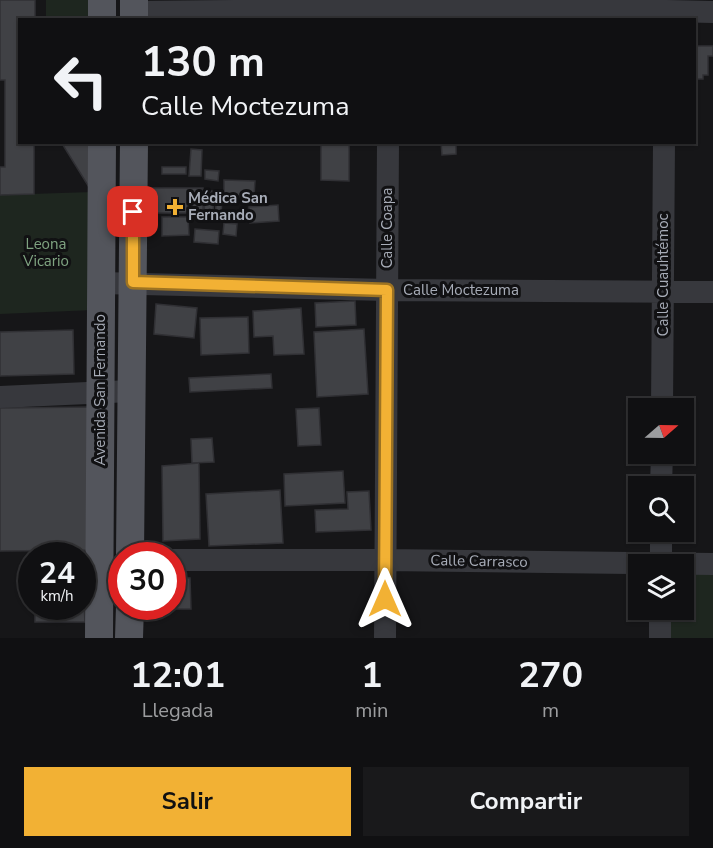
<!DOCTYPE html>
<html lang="es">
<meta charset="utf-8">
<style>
:root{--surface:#101012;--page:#19191b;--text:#f1f3f6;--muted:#9c9d9f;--line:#303032;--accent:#f2b134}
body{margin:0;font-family:"Nunito Sans",sans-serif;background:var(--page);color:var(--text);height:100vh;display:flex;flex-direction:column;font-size:22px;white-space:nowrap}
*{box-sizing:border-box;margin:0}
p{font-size:20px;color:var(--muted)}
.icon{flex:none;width:33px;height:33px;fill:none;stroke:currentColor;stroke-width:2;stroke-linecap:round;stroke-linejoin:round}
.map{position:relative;height:638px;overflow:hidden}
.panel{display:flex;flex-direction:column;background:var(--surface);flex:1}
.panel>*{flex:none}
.guide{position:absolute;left:18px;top:18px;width:678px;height:126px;border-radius:0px;box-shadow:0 2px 4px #0004,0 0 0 2px var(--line);background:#101012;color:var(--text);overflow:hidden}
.needle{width:39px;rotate:70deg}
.controls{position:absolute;left:628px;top:398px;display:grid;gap:12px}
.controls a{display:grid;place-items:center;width:66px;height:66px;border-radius:0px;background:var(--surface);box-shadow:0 2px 4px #0004,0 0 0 2px var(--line);font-size:30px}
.speed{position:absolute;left:18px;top:542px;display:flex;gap:12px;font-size:30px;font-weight:700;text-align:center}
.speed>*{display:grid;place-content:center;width:78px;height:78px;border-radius:50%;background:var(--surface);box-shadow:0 2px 4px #0004,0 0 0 2px var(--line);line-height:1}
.speed small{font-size:15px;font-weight:400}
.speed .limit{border:9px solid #d22;background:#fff;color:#111}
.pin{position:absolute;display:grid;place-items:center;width:51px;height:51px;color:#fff;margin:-26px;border-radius:12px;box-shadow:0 3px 9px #0006}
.me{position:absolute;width:66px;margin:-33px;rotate:0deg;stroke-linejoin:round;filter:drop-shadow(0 0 4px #0008)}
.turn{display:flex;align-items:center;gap:21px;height:126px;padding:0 24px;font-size:27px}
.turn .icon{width:78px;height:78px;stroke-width:2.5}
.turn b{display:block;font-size:42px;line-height:51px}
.eta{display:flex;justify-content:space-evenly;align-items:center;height:102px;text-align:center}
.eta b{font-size:36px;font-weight:700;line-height:42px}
.primary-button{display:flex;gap:12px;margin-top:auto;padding:12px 24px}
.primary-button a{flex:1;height:69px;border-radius:0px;background:var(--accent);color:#111;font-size:24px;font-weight:700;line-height:69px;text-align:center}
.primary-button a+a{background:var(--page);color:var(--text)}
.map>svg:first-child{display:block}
.green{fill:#1e261f}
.building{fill:#404145;stroke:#303034;stroke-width:1.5}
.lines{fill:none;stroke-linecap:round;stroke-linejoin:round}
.minor{stroke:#37383d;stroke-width:22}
.major{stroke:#53555c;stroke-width:28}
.route-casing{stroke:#9d7322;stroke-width:15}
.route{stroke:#f2b134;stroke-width:10}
.poi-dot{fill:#f2b134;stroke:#111113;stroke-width:2}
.labels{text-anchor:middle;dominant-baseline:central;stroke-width:6;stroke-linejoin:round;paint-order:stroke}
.poi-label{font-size:15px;font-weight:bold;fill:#a8adb8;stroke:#111113;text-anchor:start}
.street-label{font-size:15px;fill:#a8adb8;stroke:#111113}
.park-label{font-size:15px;fill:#7fa381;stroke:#111113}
</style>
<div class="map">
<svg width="713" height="638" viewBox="0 0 713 638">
<rect width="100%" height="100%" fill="#161618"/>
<path class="green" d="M46 0H89V19H46Z
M92 192 93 310 0 314V195Z
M684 571 713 572V638H670V609H684Z"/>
<path class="building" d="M0 0H35V20H20V142H34V194L0 195V167H5V80H0Z
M694 46H713V56H708V75H703V79H694Z
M61 142H90L92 192Z
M441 142H456V154L442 155Z
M321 144H349V181L321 180Z
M191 149 202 150 201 176H189Z
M162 167H186V174H162Z
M205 170 219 171 218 181 205 179Z
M224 180 255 181 254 197 224 196Z
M149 188H203V213H149Z
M205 191H214L213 215H204Z
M217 194 222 195 221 217 215 216Z
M278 205 279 221 250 223 249 207Z
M162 217H188L189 235 162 236Z
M224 223 237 224 236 236 223 234Z
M195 229 219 231 218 244 194 242Z
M355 301 356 325 316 327 315 303Z
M156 304 197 308 194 338 154 334Z
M301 308 304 354 274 355 273 336 254 337 253 311Z
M248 317 249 353 201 355 200 318Z
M364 329 368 394 317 397 314 332Z
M73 330 74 374 0 376V332Z
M271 374 272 388 190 392 189 378Z
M93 407 95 550 0 551V408Z
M319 408 321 445 298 446 296 409Z
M212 438 214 462 192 463 191 439Z
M199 463 200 539 163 541 162 466Z
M343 471 345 503 285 506 284 474Z
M280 490 283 543 209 546 206 494Z
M369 491 371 530 316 532 315 510 348 509 347 492Z
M82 560 85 622H35V606H82Z
M172 578H190L191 609H152V606H172Z"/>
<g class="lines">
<path class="minor" d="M134 12 530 8 713 12
M101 283 387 290 713 292
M0 397 131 391
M662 408 664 142
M661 486 662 453
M172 560H385L713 564
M661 564V531
M385 638 388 142
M660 638V609"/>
<path class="major" d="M102 20V0
M134 20V0
M130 555 134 142
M99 638 102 142
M129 638 130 606"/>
</g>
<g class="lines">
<g class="route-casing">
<path id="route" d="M133 212V282L387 290 385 599"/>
</g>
<use href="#route" class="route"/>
</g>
<path class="poi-dot" d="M172 198h6v6h6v6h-6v6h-6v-6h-6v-6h6z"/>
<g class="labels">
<g class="poi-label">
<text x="188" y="198">Médica San<tspan x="188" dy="17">Fernando</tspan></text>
</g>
<g class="street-label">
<text transform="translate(387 228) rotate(-90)">Calle Coapa</text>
<text transform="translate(663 275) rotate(-90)">Calle Cuauhtémoc</text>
<text x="461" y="290">Calle Moctezuma</text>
<text transform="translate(100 390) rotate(-90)">Avenida San Fernando</text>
<text transform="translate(479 561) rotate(1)">Calle Carrasco</text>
</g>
<g class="park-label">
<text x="46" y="244">Leona<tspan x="46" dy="17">Vicario</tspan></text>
</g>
</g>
</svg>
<div class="controls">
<a><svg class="needle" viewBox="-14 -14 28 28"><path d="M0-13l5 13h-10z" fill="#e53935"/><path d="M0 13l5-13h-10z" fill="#9c9d9f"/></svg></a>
<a><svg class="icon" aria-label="search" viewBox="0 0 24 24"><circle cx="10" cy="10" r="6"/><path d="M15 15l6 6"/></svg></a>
<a><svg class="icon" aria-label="layers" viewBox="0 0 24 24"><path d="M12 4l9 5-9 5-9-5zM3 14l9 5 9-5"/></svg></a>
</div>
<div class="speed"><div>24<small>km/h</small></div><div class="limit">30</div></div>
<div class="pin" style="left:133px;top:212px;background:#d93025"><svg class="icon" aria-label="arrive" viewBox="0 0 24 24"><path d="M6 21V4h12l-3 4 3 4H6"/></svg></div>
<svg class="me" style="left:385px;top:599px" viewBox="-20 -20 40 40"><path d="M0-17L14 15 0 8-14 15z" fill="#f2b134" stroke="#fff" stroke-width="4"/></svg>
<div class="guide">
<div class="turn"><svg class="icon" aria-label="left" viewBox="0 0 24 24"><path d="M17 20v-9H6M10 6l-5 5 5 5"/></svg><div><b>130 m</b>Calle Moctezuma</div></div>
</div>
</div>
<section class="panel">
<div class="eta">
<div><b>12:01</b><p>Llegada</p></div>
<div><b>1</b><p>min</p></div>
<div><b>270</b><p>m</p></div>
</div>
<div class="primary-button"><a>Salir</a><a>Compartir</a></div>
</section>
